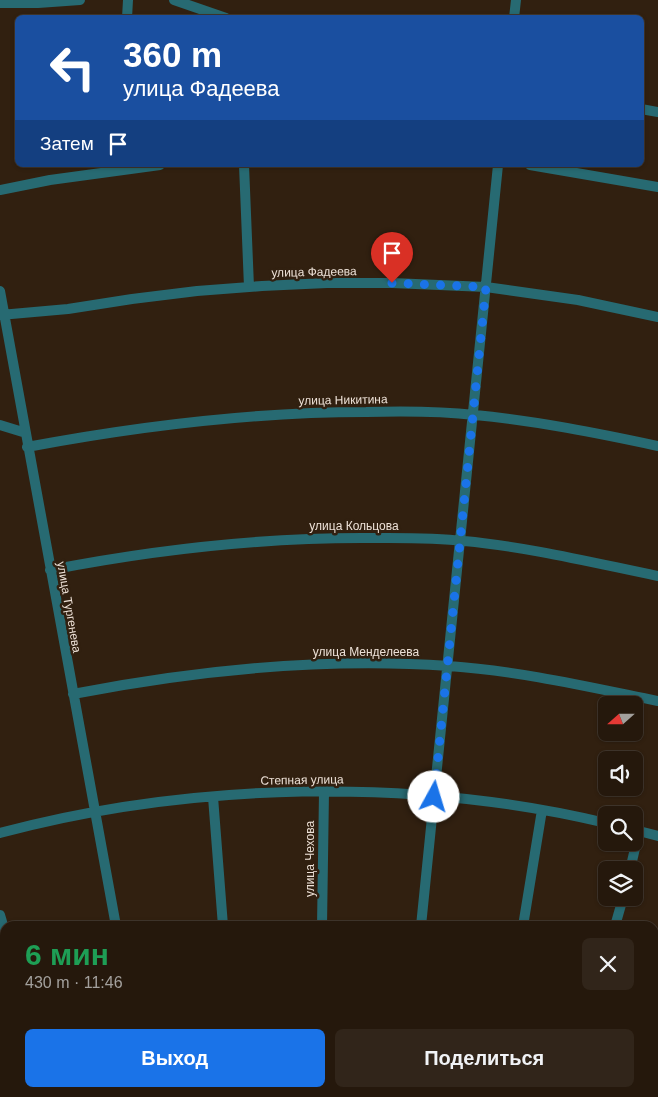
<!DOCTYPE html>
<html lang="ru">
<meta charset="utf-8">
<style>
:root{--surface:#25180c;--page:#31251a;--text:#f1f3f6;--muted:#a3a09d;--line:#42372d;--accent:#1a73e8}
body{margin:0;font-family:Arial,sans-serif;background:var(--page);color:var(--text);height:100vh;display:flex;flex-direction:column;font-size:19px;white-space:nowrap}
*{box-sizing:border-box;margin:0}
p{font-size:16px;color:var(--muted)}
.icon{flex:none;width:28px;height:28px;fill:none;stroke:currentColor;stroke-width:2;stroke-linecap:round;stroke-linejoin:round}
.map{position:relative;flex:1;overflow:hidden}
.side{position:absolute;left:0px;top:921px;width:659px;height:176px;display:flex;flex-direction:column;background:var(--surface);border-radius:15px 15px 0 0;box-shadow:0 1px 4px #0004,0 0 0 1px var(--line)}
.side>*{flex:none}
.top-card{position:absolute;left:15px;top:15px;width:629px;height:152px;border-radius:8px;box-shadow:0 1px 4px #0004,0 0 0 1px var(--line);background:#1a4fa0;color:#fff;overflow:hidden}
.needle{width:32px;rotate:249deg}
.tools{position:absolute;left:598px;top:696px;display:grid;gap:10px}
.tools a{display:grid;place-items:center;width:45px;height:45px;border-radius:8px;background:var(--surface);box-shadow:0 1px 4px #0004,0 0 0 1px var(--line);font-size:25px}
.pin{position:absolute;display:grid;place-items:center;width:42px;height:42px;color:#fff;margin:-51px -21px;border-radius:50% 50% 50% 0;rotate:-45deg;box-shadow:0 0 5px #0007}
.pin .icon{rotate:45deg}
.me{position:absolute;width:55px;margin:-28px;rotate:6deg;stroke-linejoin:round;filter:drop-shadow(0 0 4px #0008)}
.turn{display:flex;align-items:center;gap:18px;height:105px;padding:0 25px;font-size:22px}
.turn .icon{width:65px;height:65px;stroke-width:2.5}
.turn b{display:block;font-size:35px;line-height:42px}
.then{display:flex;align-items:center;height:48px;padding:0 25px;background:#0003;gap:10px;font-size:19px}
.round{display:grid;place-items:center;flex:none;width:52px;height:52px;border-radius:8px;background:var(--page)}
.head{display:flex;align-items:center;justify-content:space-between;height:85px;padding:0 25px}
h1{font-size:30px;font-weight:800;line-height:38px;color:#1e9e55}
.button{display:flex;gap:10px;margin-top:auto;padding:10px 25px}
.button a{flex:1;height:58px;border-radius:8px;background:var(--accent);color:#fff;font-size:20px;font-weight:800;line-height:58px;text-align:center}
.button a+a{background:var(--page);color:var(--text)}
.map>svg:first-child{display:block}
.lines{fill:none;stroke-linecap:round;stroke-linejoin:round}
.minor{stroke:#276a72;stroke-width:10}
.tertiary{stroke:#276a72;stroke-width:12}
.route{stroke:#1a73e8;stroke-width:9;stroke-dasharray:0 16.2}
.labels{text-anchor:middle;dominant-baseline:central;stroke-width:5;stroke-linejoin:round;paint-order:stroke}
.street-label{font-size:12px;fill:#ede1d7;stroke:#312010}
</style>
<div class="map">
<svg width="658" height="1097" viewBox="0 0 658 1097">
<rect width="100%" height="100%" fill="#312010"/>
<g class="lines">
<path class="minor" d="M174 0 226 18
M0 3H38L80 0
M127 18 128 0
M514 18 516 0
M641 109 658 112
M244 165 249 287
M530 165 658 187
M0 190 50 180 160 165
M0 291 116 926
M0 315 68 309 132 299 197 291 262 286 327 283H392L486 287 578 300 658 317
M0 425 26 433
M27 447C139 426 251 412 366 412 402 411 439 411 475 415 537 421 597 433 658 446
M50 570C153 550 257 538 362 538 396 538 431 537 464 541 529 547 594 563 658 576
M73 694C197 670 322 657 449 666 520 671 589 687 658 701
M213 797 223 926
M635 830 658 836
M0 833C191 782 413 777 606 823
M630 870 639 831
M0 915 5 932
M322 926 324 792
M421 926 498 165
M523 926 542 810
M615 926 623 898
M654 1073 658 1074
M405 1097V1092
M572 1097 573 1092"/>
<path class="tertiary" d="M0 1092 5 1089
M39 1092 41 1097"/>
</g>
<g class="lines">
<path class="route" d="M392 283 486 287 434 797"/>
</g>
<g class="labels">
<g class="street-label">
<text transform="translate(314 272) rotate(-1)">улица Фадеева</text>
<text transform="translate(343 400) rotate(-1)">улица Никитина</text>
<text x="354" y="526">улица Кольцова</text>
<text transform="translate(69 607) rotate(80)">улица Тургенева</text>
<text x="366" y="652">улица Менделеева</text>
<text transform="translate(302 780) rotate(-1)">Степная улица</text>
<text transform="translate(310 859) rotate(-90)">улица Чехова</text>
</g>
</g>
</svg>
<div class="tools">
<a><svg class="needle" viewBox="-14 -14 28 28"><path d="M0-13l5 13h-10z" fill="#e53935"/><path d="M0 13l5-13h-10z" fill="#a3a09d"/></svg></a>
<a><svg class="icon" aria-label="sound" viewBox="0 0 24 24"><path d="M4 9h4l5-4v14l-5-4H4zM17 9q2 3 0 6"/></svg></a>
<a><svg class="icon" aria-label="search" viewBox="0 0 24 24"><circle cx="10" cy="10" r="6"/><path d="M15 15l6 6"/></svg></a>
<a><svg class="icon" aria-label="layers" viewBox="0 0 24 24"><path d="M12 4l9 5-9 5-9-5zM3 14l9 5 9-5"/></svg></a>
</div>
<div class="pin" style="left:392px;top:283px;background:#d93025"><svg class="icon" aria-label="arrive" viewBox="0 0 24 24"><path d="M6 21V4h12l-3 4 3 4H6"/></svg></div>
<svg class="me" style="left:434px;top:797px" viewBox="-20 -20 40 40"><circle r="19" fill="#fff"/><path d="M0-13L10 11 0 6-10 11z" fill="#1a73e8"/></svg>
<div class="top-card">
<div class="turn"><svg class="icon" aria-label="left" viewBox="0 0 24 24"><path d="M17 20v-9H6M10 6l-5 5 5 5"/></svg><div><b>360 m</b>улица Фадеева</div></div>
<div class="then">Затем<svg class="icon" aria-label="arrive" viewBox="0 0 24 24"><path d="M6 21V4h12l-3 4 3 4H6"/></svg></div>
</div>
<section class="side">
<div class="head"><div><h1>6 мин</h1><p>430 m · 11:46</p></div><a class="round"><svg class="icon" aria-label="close" viewBox="0 0 24 24"><path d="M6 6l12 12M18 6L6 18"/></svg></a></div>
<div class="button"><a>Выход</a><a>Поделиться</a></div>
</section>
</div>
